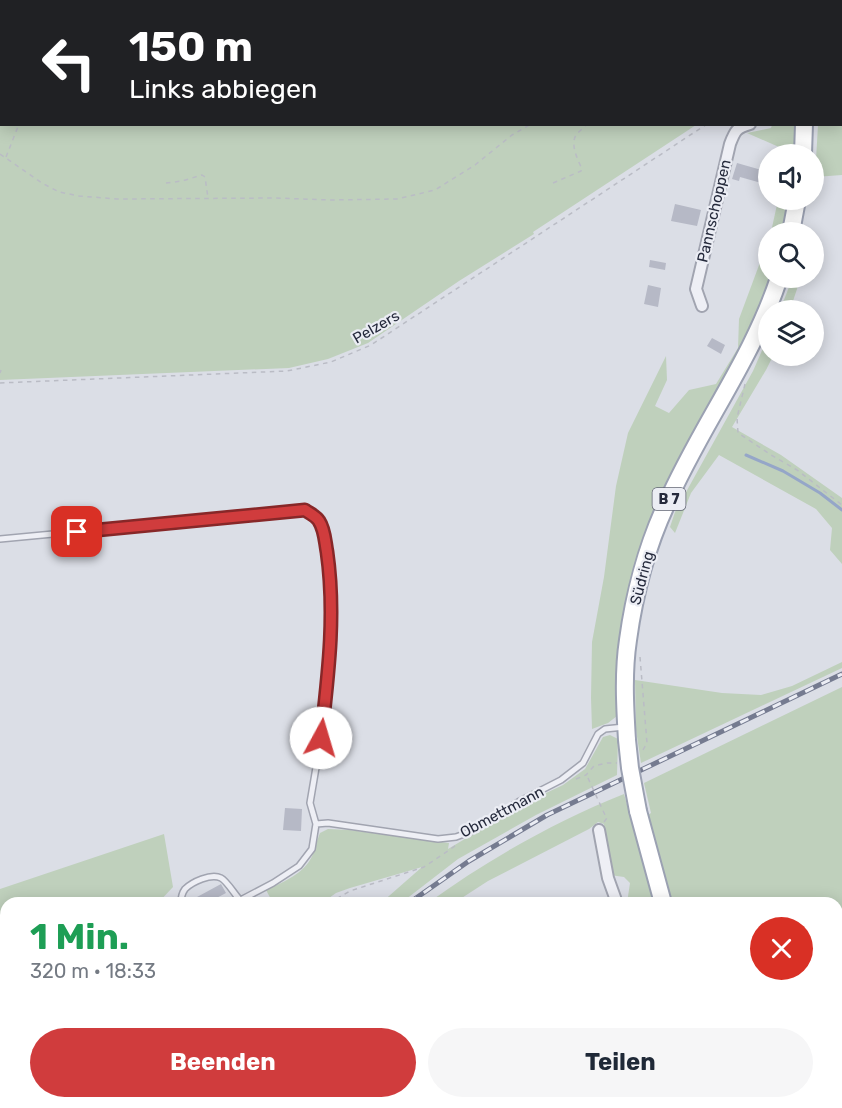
<!DOCTYPE html>
<html lang="de">
<meta charset="utf-8">
<style>
:root{--surface:#fff;--page:#f6f6f7;--text:#1f2937;--muted:#747a83;--accent:#d03c3d}
body{margin:0;font-family:Rubik,sans-serif;background:var(--page);color:var(--text);height:100vh;display:flex;flex-direction:column;font-size:22px;white-space:nowrap}
*{box-sizing:border-box;margin:0}
p{font-size:20px;color:var(--muted)}
.icon{flex:none;width:33px;height:33px;fill:none;stroke:currentColor;stroke-width:2;stroke-linecap:round;stroke-linejoin:round}
.map{position:relative;flex:1;overflow:hidden}
.details{position:absolute;left:0px;top:897px;width:843px;height:212px;display:flex;flex-direction:column;background:var(--surface);border-radius:18px 18px 0 0;box-shadow:0 3px 15px #0003}
.details>*{flex:none}
.banner{position:absolute;left:0px;top:0px;width:843px;height:126px;box-shadow:0 3px 15px #0003;background:#202124;color:#fff;overflow:hidden}
.fabs{position:absolute;left:758px;top:144px;display:grid;gap:12px}
.fabs a{display:grid;place-items:center;width:66px;height:66px;border-radius:50%;background:var(--surface);box-shadow:0 3px 15px #0003;font-size:30px}
.pin{position:absolute;display:grid;place-items:center;width:51px;height:51px;color:#fff;margin:-26px;border-radius:12px;box-shadow:0 3px 9px #0006}
.me{position:absolute;width:66px;margin:-33px;rotate:6deg;stroke-linejoin:round;filter:drop-shadow(0 0 4px #0008)}
.turn{display:flex;align-items:center;gap:21px;height:126px;padding:0 30px;font-size:27px}
.turn .icon{width:78px;height:78px;stroke-width:2.5}
.turn b{display:block;font-size:42px;line-height:51px}
.round{display:grid;place-items:center;flex:none;width:63px;height:63px;border-radius:32px;background:var(--page)}
.head{display:flex;align-items:center;justify-content:space-between;height:102px;padding:0 30px}
h1{font-size:36px;font-weight:700;line-height:45px;color:#1e9e55}
.primary-button{display:flex;gap:12px;margin-top:auto;padding:12px 30px}
.primary-button a{flex:1;height:69px;border-radius:36px;background:var(--accent);color:#fff;font-size:24px;font-weight:700;line-height:69px;text-align:center}
.primary-button a+a{background:var(--page);color:var(--text)}
.map>svg:first-child{display:block}
.green{fill:#bfd0bc}
.lines{fill:none;stroke-linecap:round;stroke-linejoin:round}
.stream{stroke:#95a6c8;stroke-width:3}
.building{fill:#b6b9c6}
.lane-casing{stroke:#a1a4b0;stroke-width:8}
.street-casing{stroke:#a1a4b0;stroke-width:14}
.primary-casing{stroke:#9ba1b2;stroke-width:20}
.path{stroke:#babcc5;stroke-width:1.5;stroke-dasharray:4.5 4.5;stroke-linecap:butt}
.lane{stroke:#eeeff5;stroke-width:5}
.street{stroke:#eeeff5;stroke-width:10}
.primary{stroke:#fff;stroke-width:16}
.rail-casing{stroke:#757b90;stroke-width:5}
.rail{stroke:#ebedf4;stroke-width:3;stroke-dasharray:9;stroke-linecap:butt}
.primary-bridge-casing{stroke:#9ba1b2;stroke-width:20;stroke-linecap:butt}
.path-bridge{stroke:#babcc5;stroke-width:1.5;stroke-dasharray:4.5 4.5;stroke-linecap:butt}
.primary-bridge{stroke:#fff;stroke-width:16}
.route-casing{stroke:#872728;stroke-width:15}
.route{stroke:#d03c3d;stroke-width:10}
.labels{text-anchor:middle;dominant-baseline:central;stroke-width:4.5;stroke-linejoin:round;paint-order:stroke}
.shield{fill:#ebedf4;stroke:#606473;stroke-width:1.5}
.shield-label{font-size:14px;font-weight:bold;fill:#252a3c}
.street-label{font-size:15px;fill:#252a3c;stroke:#ebedf4}
</style>
<div class="map">
<svg width="842" height="1108" viewBox="0 0 842 1108">
<rect width="100%" height="100%" fill="#dbdee6"/>
<path class="green" d="M0 0H759L760 1 2 2V124L696 125 533 232 534 234 459 281 368 343 328 359 289 368 0 380Z
M842 81V175L815 177 818 125 842 124Z
M772 125H798V154H788V151L747 133 771 128Z
M778 200H792L784 232H771Z
M768 241V278H773L751 334 661 501 617 716 608 723 592 729 591 698 592 642 604 577 616 486 628 433 666 356 667 380 655 406 669 413 689 390 716 384 738 348 739 319Z
M794 278H798V286L790 310H780L791 282Z
M768 337V356H773L766 370 732 427 781 455 842 498V564L830 550 832 528 816 509 719 455 691 493 675 533 670 527 675 512 753 371Z
M842 662V668L641 763 636 730 635 680 722 693 761 695 792 686Z
M842 687V1108H700L701 1102H837V903H669L645 817 651 813 644 783Z
M610 735 618 739 617 775 536 815 458 859 401 903H381L422 867 350 888 336 893 322 903H273L266 890C281 883 301 875 310 860 315 852 316 842 320 833L328 829 349 830 449 843 448 849 527 802 563 785 585 769 603 737Z
M624 794 655 903H627L630 883 624 877 610 875 605 844 604 824 598 822 589 829 488 881 454 903H428C487 860 556 821 624 794Z
M164 834 173 887 158 903H6V1051L0 1053V889Z"/>
<g class="lines">
<path class="stream" d="M746 455 783 471 820 493 842 510
M0 1002 6 1001"/>
</g>
<path class="building" d="M737 163 768 172V185L740 177 739 181 732 179Z
M675 204 701 210 697 226 671 221Z
M650 260 666 263 665 270 649 267Z
M648 285 661 288 658 307 644 304Z
M712 338 725 345 721 354 707 346Z
M285 808 302 809 301 831 283 830Z
M221 884 226 893 207 903H186Z"/>
<g class="lines">
<g class="lane-casing">
<path id="lane" d="M733 2 735 0
M0 539 305 510 319 519 324 533 329 567 332 606 331 649 321 738 310 803 316 824 312 849 299 866 273 883 235 903
M316 824 328 823 438 839 456 837 472 831 520 801 561 780 583 763 598 734 605 729 624 727
M181 903C181 898 182 893 185 889 192 882 211 873 221 878 227 881 235 895 240 900"/>
</g>
<g class="street-casing">
<path id="street" d="M771 0 772 2
M702 306 696 289 730 144C735 131 736 128 750 124
M599 830 608 878 617 903
M647 1108V1102"/>
</g>
<g class="primary-casing">
<path id="primary" d="M788 0 789 2
M803 154 804 124
M791 232 797 200
M627 740C625 707 623 673 628 640 634 596 647 546 666 505 700 427 752 360 779 278
M638 811 663 903
M688 1108V1102"/>
</g>
<path class="path" d="M558 0 559 2
M578 0 579 2
M621 0 622 2
M634 2V0
M0 154 42 183 59 192 79 196 117 199 275 198 330 200 397 199 435 190 475 165 512 135 531 124
M6 157 19 124
M166 183 182 181 202 175 205 177 208 198
M553 183 581 171 582 169C578 160 570 145 576 135 579 131 584 128 587 124
M0 373 1 370
M0 383 287 371 331 362 371 345 707 124
M745 384 737 418 738 433 771 455 797 470 842 505
M640 657 647 743 643 750
M576 779 586 775 594 766 607 763H617
M604 822 607 818 605 815
M329 903 350 891 424 867 458 844
M199 1108 202 1102"/>
<use href="#lane" class="lane"/>
<use href="#street" class="street"/>
<use href="#primary" class="primary"/>
<g class="rail-casing">
<path id="rail" d="M409 903 469 861 547 815 842 674
M224 1108 228 1102"/>
</g>
<use href="#rail" class="rail"/>
<g class="primary-bridge-casing">
<path id="primary-bridge" d="M627 740 630 768 638 811"/>
</g>
<path class="path-bridge" d="M588 778 605 815"/>
<use href="#primary-bridge" class="primary-bridge"/>
</g>
<g class="lines">
<g class="route-casing">
<path id="route" d="M77 532 305 510C309 513 316 516 319 521 325 530 325 542 327 552 336 615 328 676 321 738"/>
</g>
<use href="#route" class="route"/>
</g>
<g class="labels">
<rect class="shield" x="652.5" y="488" width="33" height="22" rx="4.5"/>
<g class="shield-label">
<text x="669" y="499">B 7</text>
</g>
<g class="street-label">
<text transform="translate(714 211) rotate(-77)">Pannschoppen</text>
<text transform="translate(376 327) rotate(-30)">Pelzers</text>
<text transform="translate(642 578) rotate(-75)">Südring</text>
<text transform="translate(502 812) rotate(-28)">Obmettmann</text>
</g>
</g>
</svg>
<div class="fabs">
<a><svg class="icon" aria-label="sound" viewBox="0 0 24 24"><path d="M4 9h4l5-4v14l-5-4H4zM17 9q2 3 0 6"/></svg></a>
<a><svg class="icon" aria-label="search" viewBox="0 0 24 24"><circle cx="10" cy="10" r="6"/><path d="M15 15l6 6"/></svg></a>
<a><svg class="icon" aria-label="layers" viewBox="0 0 24 24"><path d="M12 4l9 5-9 5-9-5zM3 14l9 5 9-5"/></svg></a>
</div>
<div class="pin" style="left:77px;top:532px;background:#d93025"><svg class="icon" aria-label="arrive" viewBox="0 0 24 24"><path d="M6 21V4h12l-3 4 3 4H6"/></svg></div>
<svg class="me" style="left:321px;top:738px" viewBox="-20 -20 40 40"><circle r="19" fill="#fff"/><path d="M0-13L10 11 0 6-10 11z" fill="#d03c3d"/></svg>
<div class="banner">
<div class="turn"><svg class="icon" aria-label="left" viewBox="0 0 24 24"><path d="M17 20v-9H6M10 6l-5 5 5 5"/></svg><div><b>150 m</b>Links abbiegen</div></div>
</div>
<section class="details">
<div class="head"><div><h1>1 Min.</h1><p>320 m · 18:33</p></div><a class="round" style="background:#d93025;color:#fff"><svg class="icon" aria-label="close" viewBox="0 0 24 24"><path d="M6 6l12 12M18 6L6 18"/></svg></a></div>
<div class="primary-button"><a>Beenden</a><a>Teilen</a></div>
</section>
</div>
